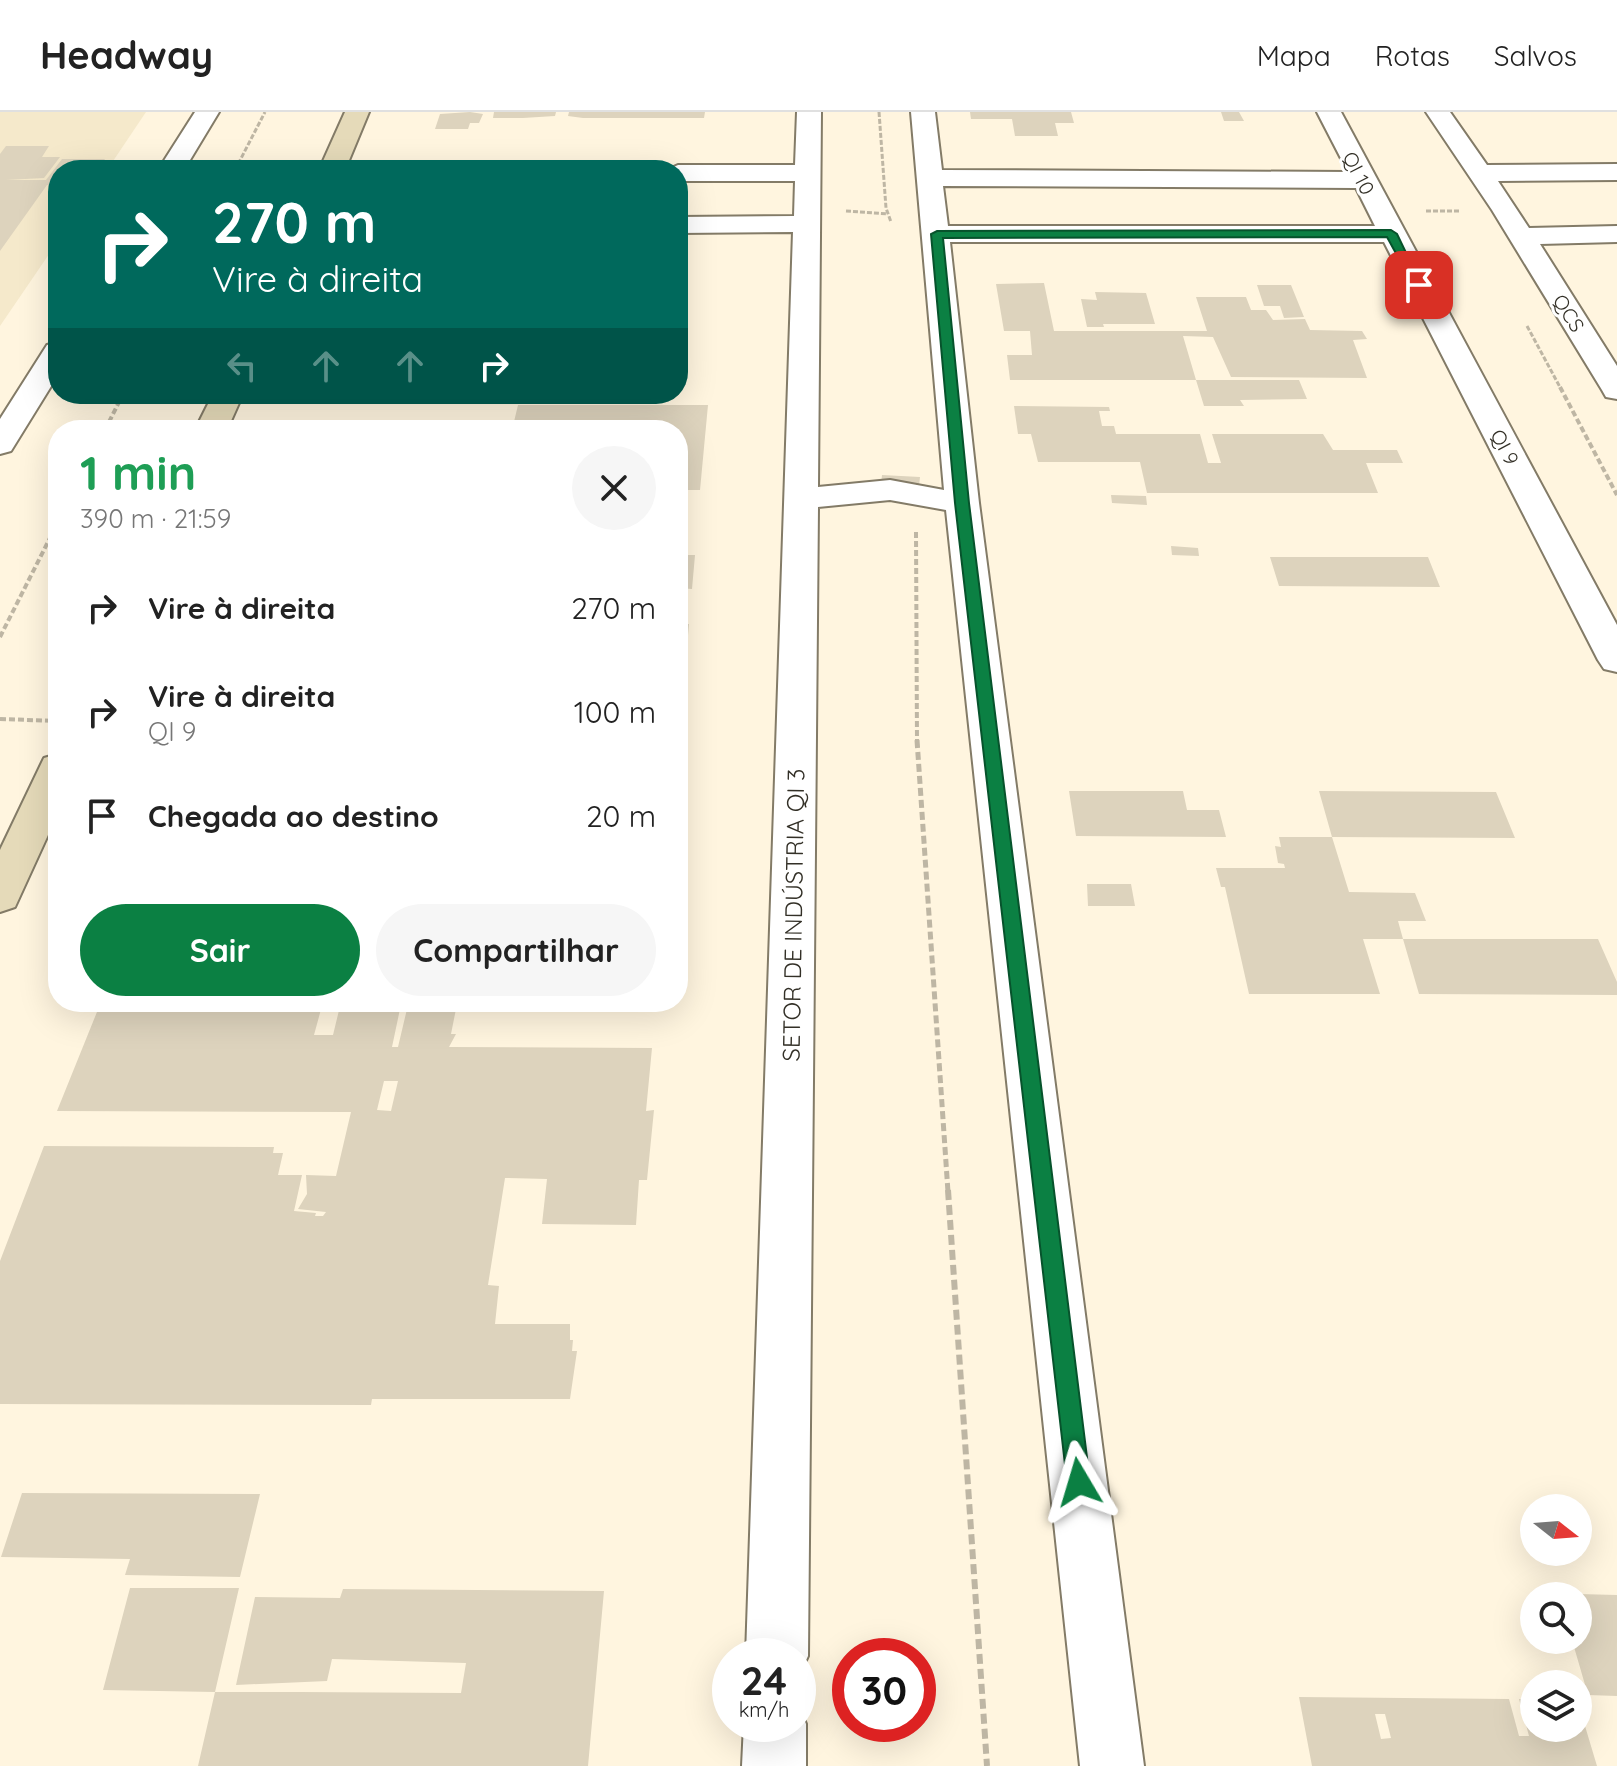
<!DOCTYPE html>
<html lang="pt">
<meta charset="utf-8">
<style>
:root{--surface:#fff;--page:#f6f6f6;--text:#222;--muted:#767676;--line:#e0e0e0;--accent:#0b8043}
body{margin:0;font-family:Quicksand,sans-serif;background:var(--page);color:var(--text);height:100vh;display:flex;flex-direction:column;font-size:30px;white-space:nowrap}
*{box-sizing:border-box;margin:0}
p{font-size:26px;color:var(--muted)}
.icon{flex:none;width:44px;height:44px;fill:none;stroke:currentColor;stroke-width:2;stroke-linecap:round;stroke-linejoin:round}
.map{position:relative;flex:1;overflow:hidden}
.panel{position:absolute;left:48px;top:308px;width:640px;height:592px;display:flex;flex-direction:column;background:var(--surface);border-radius:32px;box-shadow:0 8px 32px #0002}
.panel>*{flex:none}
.top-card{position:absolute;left:48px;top:48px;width:640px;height:244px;border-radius:32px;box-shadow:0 8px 32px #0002;background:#00695c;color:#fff;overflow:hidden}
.needle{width:52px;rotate:107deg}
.buttons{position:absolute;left:1520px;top:1382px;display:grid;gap:16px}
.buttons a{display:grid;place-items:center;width:72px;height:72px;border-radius:50%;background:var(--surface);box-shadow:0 8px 32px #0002;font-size:40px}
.speed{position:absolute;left:712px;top:1526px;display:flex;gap:16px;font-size:40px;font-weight:700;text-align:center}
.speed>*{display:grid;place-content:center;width:104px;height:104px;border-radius:50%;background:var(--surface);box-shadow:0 8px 32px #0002;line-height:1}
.speed small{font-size:20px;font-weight:400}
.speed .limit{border:12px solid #d22;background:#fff;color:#111}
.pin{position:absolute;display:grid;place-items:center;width:68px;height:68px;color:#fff;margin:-34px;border-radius:16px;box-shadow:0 4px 12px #0006}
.me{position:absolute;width:88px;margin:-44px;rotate:353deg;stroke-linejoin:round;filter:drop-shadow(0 0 6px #0008)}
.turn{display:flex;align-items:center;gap:28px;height:168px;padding:0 32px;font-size:36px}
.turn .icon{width:104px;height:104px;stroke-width:2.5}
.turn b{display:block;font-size:56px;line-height:68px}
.lanes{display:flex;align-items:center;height:76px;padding:0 32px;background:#0003;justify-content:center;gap:40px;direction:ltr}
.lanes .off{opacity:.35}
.round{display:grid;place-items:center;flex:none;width:84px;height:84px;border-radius:42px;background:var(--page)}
.summary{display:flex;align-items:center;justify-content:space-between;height:136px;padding:0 32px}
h1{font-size:48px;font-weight:800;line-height:60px;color:#1e9e55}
.button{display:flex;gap:16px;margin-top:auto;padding:16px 32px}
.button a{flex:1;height:92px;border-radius:48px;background:var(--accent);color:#fff;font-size:32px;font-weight:800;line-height:92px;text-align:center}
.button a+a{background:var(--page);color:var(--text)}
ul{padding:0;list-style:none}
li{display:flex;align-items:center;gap:24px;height:104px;padding:0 32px}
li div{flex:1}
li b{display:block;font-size:30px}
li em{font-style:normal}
header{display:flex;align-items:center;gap:48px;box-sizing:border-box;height:112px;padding:0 40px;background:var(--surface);border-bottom:2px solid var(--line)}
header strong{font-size:38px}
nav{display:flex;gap:44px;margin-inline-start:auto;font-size:28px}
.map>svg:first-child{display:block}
.built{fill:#f5e9cb}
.building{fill:#ddd3bd;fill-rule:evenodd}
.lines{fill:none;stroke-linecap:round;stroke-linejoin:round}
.street-casing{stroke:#837b67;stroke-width:4}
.secondary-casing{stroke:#837b67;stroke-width:4}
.path-far3{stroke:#beb6a4;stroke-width:3;stroke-dasharray:5 2;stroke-linecap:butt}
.path-far2{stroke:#beb6a4;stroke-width:4;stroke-dasharray:6 3;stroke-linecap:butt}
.path-far1{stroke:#beb6a4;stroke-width:5;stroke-dasharray:8 4;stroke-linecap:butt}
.path{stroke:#beb6a4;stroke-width:6;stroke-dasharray:10 5;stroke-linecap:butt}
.street{fill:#fff;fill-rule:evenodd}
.secondary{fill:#e5dab9;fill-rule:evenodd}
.route{fill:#0b8043;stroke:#07532c;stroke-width:2}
.labels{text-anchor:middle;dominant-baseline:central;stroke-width:6;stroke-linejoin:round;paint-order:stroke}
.far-street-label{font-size:20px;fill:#333027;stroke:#fff}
.street-label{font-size:24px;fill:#333027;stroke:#fff}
</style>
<header>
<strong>Headway</strong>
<nav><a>Mapa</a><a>Rotas</a><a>Salvos</a></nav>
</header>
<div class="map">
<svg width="1617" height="1654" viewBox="0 0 1617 1654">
<rect width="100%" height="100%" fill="#fff5df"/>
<path class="built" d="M0 0H146L107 58H58V129L0 214Z"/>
<path class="building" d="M470 0 483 2 479 11H470L468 17H435L440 2Z
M494 0H556L555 4 523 6H493Z
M569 0H705L704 6H583L568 4Z
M970 0H1071L1074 11H1055L1058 24H1015L1012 7H971Z
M1221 0H1239L1244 9H1224Z
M6 34H49L42 45H60L44 66 6 68H46L62 47H105L98 58H58V73H47L0 139V42Z
M1044 171 1054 219H1207L1196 185H1246L1251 198H1266L1273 208 1305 207 1310 218 1362 219 1367 227 1353 228 1367 266 1231 265 1213 225 1183 224 1196 268H1010L1007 243H1032L1030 219H1004L996 172Z
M1257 173H1291L1304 205 1284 206 1280 194H1264Z
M1095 180 1146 181 1155 212H1103L1104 215H1087L1081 187 1097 188Z
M1196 268H1299L1307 287 1240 288 1244 294H1204Z
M426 282H509L507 292 423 291Z
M518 293H708L700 378H678V318H512Z
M1014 294 1109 295 1110 299H1099L1102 314H1114L1116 322H1200L1208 351H1221L1212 322H1323L1333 338H1397L1403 351H1366L1378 381H1147L1140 350H1038L1031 322H1018Z
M882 363 920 365 919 374 881 372Z
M1111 383 1146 384 1147 393 1112 391Z
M1171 434 1198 436 1199 444 1172 443Z
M678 443H695L692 477 678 476Z
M1270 445H1428L1440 475 1279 474Z
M678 512H689L682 590H678Z
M1069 679H1183L1187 698H1219L1226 725 1076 724Z
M1319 679 1496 680 1515 726 1332 725Z
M1279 725H1332L1349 780 1415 781 1426 809H1398L1403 827H1363L1380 882H1249L1225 775H1221L1216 756H1285L1284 752 1278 751 1275 734 1281 735Z
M1087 772H1131L1135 794H1088Z
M1403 827H1598L1617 870V883L1419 882Z
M101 890H323L314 923H333L341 890H377L376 897H400L392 935H398L407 897H456L451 922H456L449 935 652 936 646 999 654 998 647 1068H639L636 1113 542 1112 547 1067 505 1066 488 1173 499 1174 495 1212H570V1228H573L572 1239H577L570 1287H372L371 1293 0 1292V1149L44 1034 274 1035 273 1041H283L278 1063H302L294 1099 316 1101 315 1104H323L326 1100 298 1097 307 1082 306 1063 336 1064 351 1000 57 999ZM384 969H398L391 999 377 998Z
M22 1381 260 1382 240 1465 125 1463 130 1447 1 1445Z
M130 1476H239L215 1580H300L461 1581 466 1551 332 1547 327 1569 236 1573 255 1485 340 1486 343 1477 604 1479 588 1654H198L215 1580 103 1578Z
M1578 1482 1617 1483V1584L1588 1583 1572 1528H1578Z
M1299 1585 1509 1587 1519 1624H1529L1519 1587H1534V1616H1578L1579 1594 1597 1654H1312ZM1375 1602H1385L1391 1626 1381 1627Z"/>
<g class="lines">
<g class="street-casing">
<path id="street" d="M195 0H219L184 58H158Z
M797 0H821L818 375 890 368 944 378 911 0H935L942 58 1348 60 1317 0H1341L1617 513V560L1604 557 1598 548 1384 130H950L979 391 1144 1654H1080L946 398 890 388 818 395 808 1544 798 1566V1544H746L793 120 678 121V105L794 104 795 69H678V58H667L678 53H795ZM943 74 1356 76 1375 114H948Z
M1426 0H1450L1487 53 1617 52V68L1498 69 1529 116 1617 114V130L1540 132 1617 254V287L1606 285 1602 278 1492 98Z
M58 230V263L11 339 0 342V307L47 233Z
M798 1592 806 1612V1654H742L744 1612H798Z"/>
</g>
<g class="secondary-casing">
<path id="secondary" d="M345 0H369L345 58H319Z
M213 282H243L227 318H195Z
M58 642V701L15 795 0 800V738L44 646Z"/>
</g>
<path class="path-far3" d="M879 0 886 96 891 110
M235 58 265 0
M846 99 888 102
M1426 99H1460
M1527 214 1561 277"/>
<path class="path-far2" d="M1560 275 1617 383
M105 318 123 282
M916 420 917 630
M0 525 58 410
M0 607 58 609"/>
<path class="path-far1" d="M917 628 948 1080"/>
<path class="path" d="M948 1078 987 1654"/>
<use href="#street" class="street"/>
<use href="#secondary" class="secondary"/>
</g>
<path class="route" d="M1391 118 1397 122 1423 176H1415L1387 125 943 126 969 391 1090 1370 1087 1378 1079 1382 1070 1378 1067 1370 955 391 931 122 937 119Z"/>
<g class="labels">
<g class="far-street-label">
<text transform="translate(1359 61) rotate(63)">QI 10</text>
<text transform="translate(1569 201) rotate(58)">QCS</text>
<text transform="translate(1505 335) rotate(62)">QI 9</text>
</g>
<g class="street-label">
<text transform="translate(793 803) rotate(-89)">SETOR DE INDÚSTRIA QI 3</text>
</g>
</g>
</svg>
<div class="buttons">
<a><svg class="needle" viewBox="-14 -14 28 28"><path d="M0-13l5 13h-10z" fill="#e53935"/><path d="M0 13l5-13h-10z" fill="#767676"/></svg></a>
<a><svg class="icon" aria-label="search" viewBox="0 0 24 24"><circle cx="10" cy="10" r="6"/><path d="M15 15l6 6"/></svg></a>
<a><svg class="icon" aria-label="layers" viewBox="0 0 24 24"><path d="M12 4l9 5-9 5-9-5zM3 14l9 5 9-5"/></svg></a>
</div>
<div class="speed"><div>24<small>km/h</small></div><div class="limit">30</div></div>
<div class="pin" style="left:1419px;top:173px;background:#d93025"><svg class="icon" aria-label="arrive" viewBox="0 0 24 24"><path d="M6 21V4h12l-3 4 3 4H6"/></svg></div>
<svg class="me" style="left:1079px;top:1370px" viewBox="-20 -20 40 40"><path d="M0-17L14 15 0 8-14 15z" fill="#0b8043" stroke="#fff" stroke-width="4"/></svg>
<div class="top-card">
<div class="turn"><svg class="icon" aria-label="right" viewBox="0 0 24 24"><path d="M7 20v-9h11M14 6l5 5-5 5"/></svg><div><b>270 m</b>Vire à direita</div></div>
<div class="lanes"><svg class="icon off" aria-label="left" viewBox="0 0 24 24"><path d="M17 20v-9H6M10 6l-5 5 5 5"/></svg><svg class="icon off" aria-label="ahead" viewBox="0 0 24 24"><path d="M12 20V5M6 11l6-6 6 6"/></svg><svg class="icon off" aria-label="ahead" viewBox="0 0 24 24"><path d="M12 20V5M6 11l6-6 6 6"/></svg><svg class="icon" aria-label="right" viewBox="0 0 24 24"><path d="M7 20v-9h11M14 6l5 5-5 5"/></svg></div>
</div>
<section class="panel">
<div class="summary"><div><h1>1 min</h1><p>390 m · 21:59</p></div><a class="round"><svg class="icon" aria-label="close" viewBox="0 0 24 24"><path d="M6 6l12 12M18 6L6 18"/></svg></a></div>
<ul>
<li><svg class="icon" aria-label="right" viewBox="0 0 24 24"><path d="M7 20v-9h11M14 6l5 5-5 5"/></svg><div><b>Vire à direita</b></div><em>270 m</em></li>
<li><svg class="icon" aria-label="right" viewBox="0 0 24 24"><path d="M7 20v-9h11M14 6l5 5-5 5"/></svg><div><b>Vire à direita</b><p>QI 9</p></div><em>100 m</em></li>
<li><svg class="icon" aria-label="arrive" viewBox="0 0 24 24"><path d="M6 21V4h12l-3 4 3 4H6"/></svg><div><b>Chegada ao destino</b></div><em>20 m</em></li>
</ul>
<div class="button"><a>Sair</a><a>Compartilhar</a></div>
</section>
</div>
